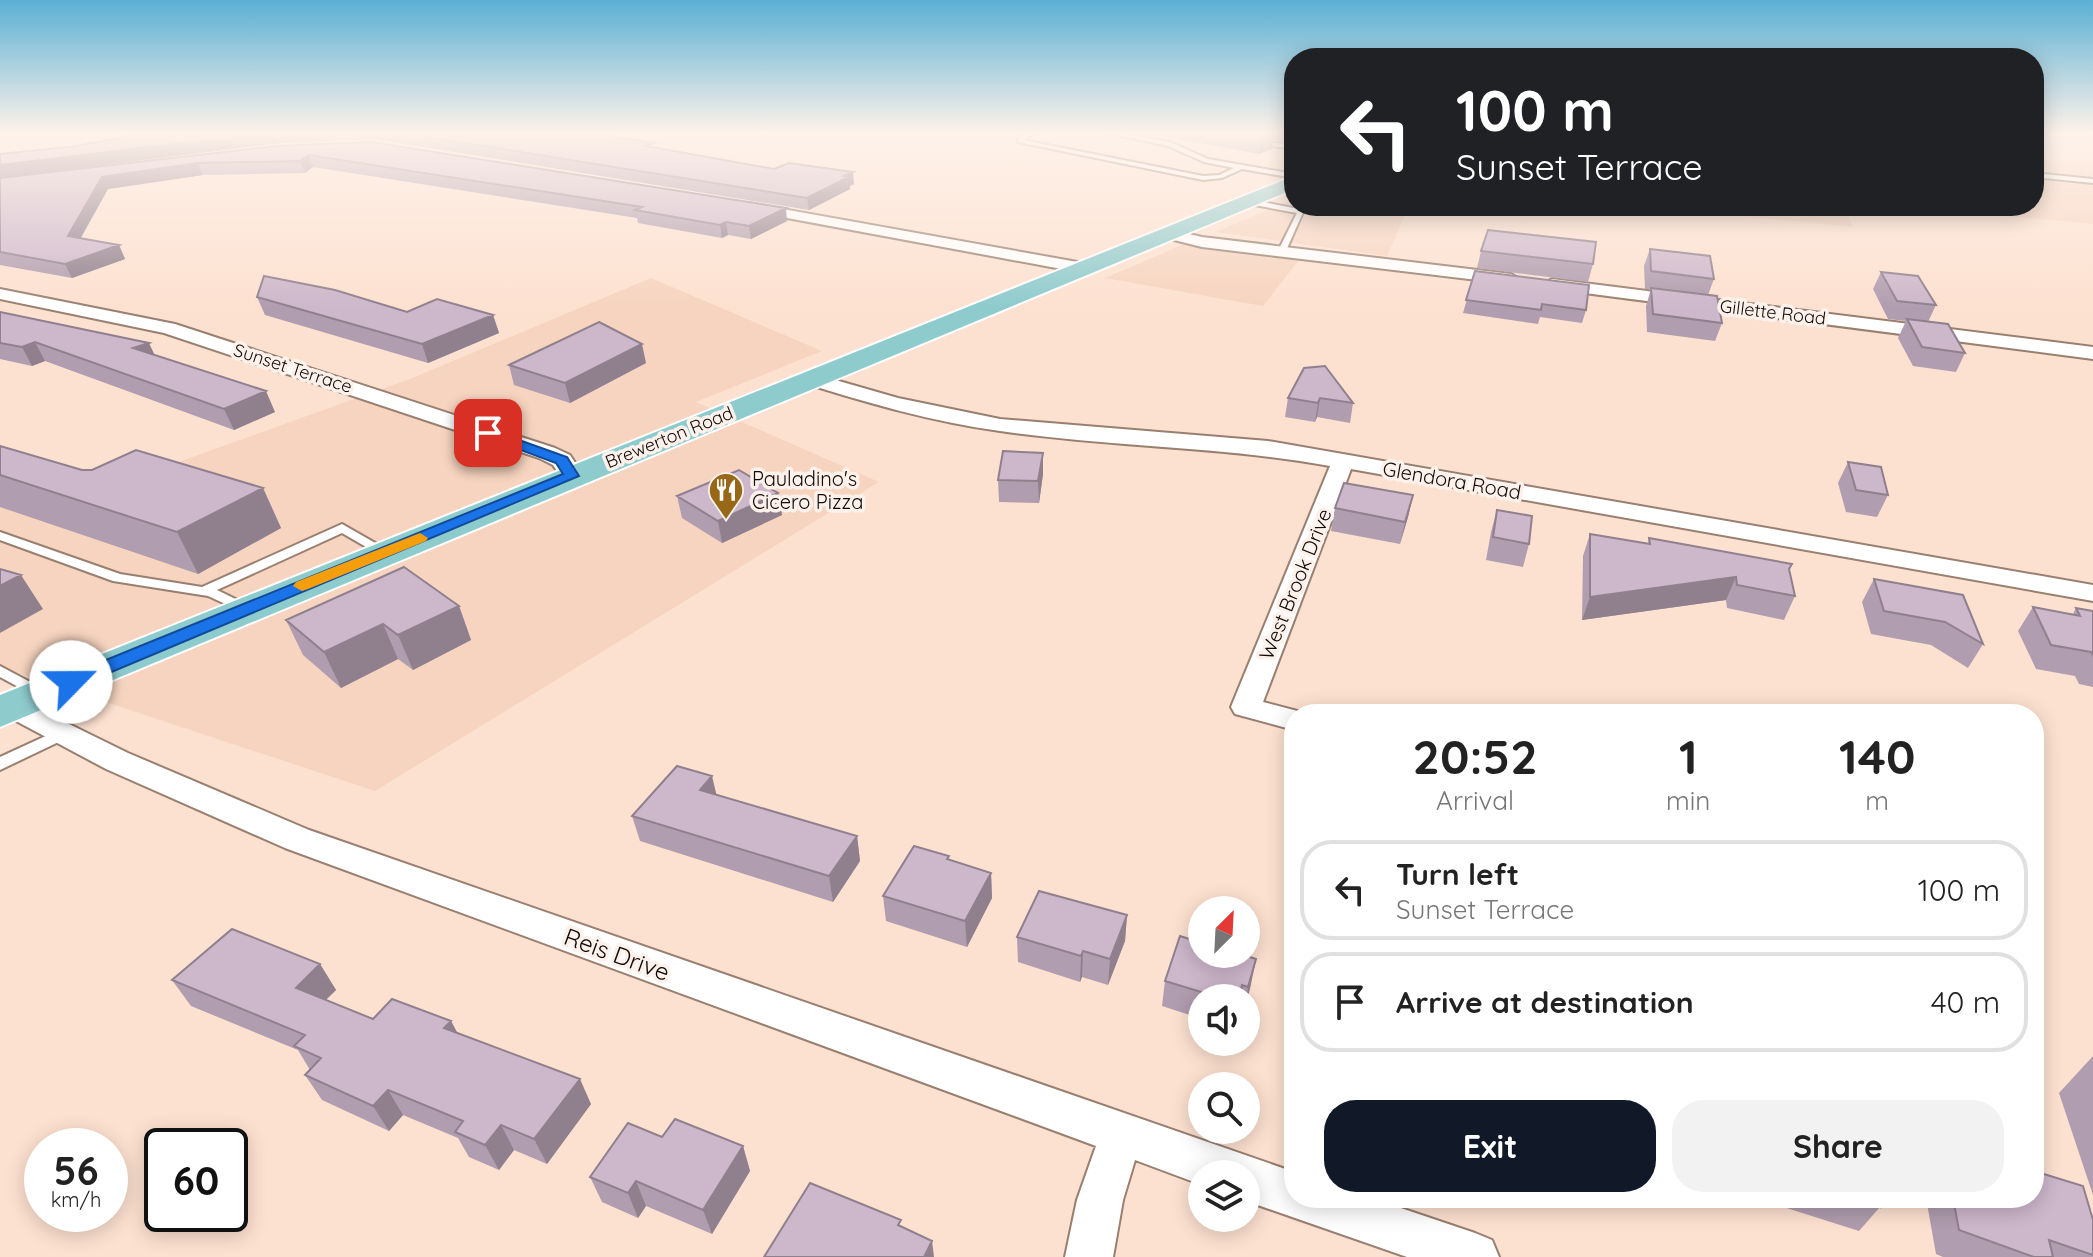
<!DOCTYPE html>
<style>
:root{--surface:#fff;--page:#f2f2f2;--text:#222;--muted:#767676;--line:#e0e0e0;--accent:#111827}
body{margin:0;font-family:Quicksand,sans-serif;background:var(--page);color:var(--text);height:100vh;display:flex;flex-direction:column;font-size:30px;white-space:nowrap}
*{box-sizing:border-box;margin:0}
p{font-size:26px;color:var(--muted)}
.icon{flex:none;width:44px;height:44px;fill:none;stroke:currentColor;stroke-width:2;stroke-linecap:round;stroke-linejoin:round}
.map{position:relative;flex:1;overflow:hidden}
.side{position:absolute;left:1284px;top:704px;width:760px;height:504px;display:flex;flex-direction:column;background:var(--surface);border-radius:32px;box-shadow:0 4px 20px #0003}
.side>*{flex:none}
.top-card{position:absolute;left:1284px;top:48px;width:760px;height:168px;border-radius:32px;box-shadow:0 4px 20px #0003;background:#202124;color:#fff;overflow:hidden}
.needle{width:52px;rotate:24deg}
.fabs{position:absolute;left:1188px;top:896px;display:grid;gap:16px}
.fabs a{display:grid;place-items:center;width:72px;height:72px;border-radius:50%;background:var(--surface);box-shadow:0 4px 20px #0003;font-size:40px}
.speed{position:absolute;left:24px;top:1128px;display:flex;gap:16px;font-size:40px;font-weight:700;text-align:center}
.speed>*{display:grid;place-content:center;width:104px;height:104px;border-radius:50%;background:var(--surface);box-shadow:0 4px 20px #0003;line-height:1}
.speed small{font-size:20px;font-weight:400}
.speed .limit{border:4px solid #111;border-radius:12px;background:#fff;color:#111}
.pin{position:absolute;display:grid;place-items:center;width:68px;height:68px;color:#fff;margin:-34px;border-radius:16px;box-shadow:0 4px 12px #0006}
.me{position:absolute;width:88px;margin:-44px;rotate:67deg;stroke-linejoin:round;filter:drop-shadow(0 0 6px #0008)}
.turn{display:flex;align-items:center;gap:28px;height:168px;padding:0 40px;font-size:36px}
.turn .icon{width:104px;height:104px;stroke-width:2.5}
.turn b{display:block;font-size:56px;line-height:68px}
.eta{display:flex;justify-content:space-evenly;align-items:center;height:136px;text-align:center}
.eta b{font-size:48px;font-weight:700;line-height:56px}
.cta{display:flex;gap:16px;margin-top:auto;padding:16px 40px}
.cta a{flex:1;height:92px;border-radius:32px;background:var(--accent);color:#fff;font-size:32px;font-weight:700;line-height:92px;text-align:center}
.cta a+a{background:var(--page);color:var(--text)}
ul{padding:0;list-style:none}
li{display:flex;align-items:center;gap:24px;height:100px;margin:0 16px 12px;padding:0 24px;border:4px solid var(--line);border-radius:32px}
li div{flex:1}
li b{display:block;font-size:30px}
li em{font-style:normal}
.map>svg:first-child{display:block}
.built{fill:#f6d4bf}
.lines{fill:none;stroke-linecap:round;stroke-linejoin:round}
.lane-casing{stroke:#987f70;stroke-width:4}
.street-casing{stroke:#987f70;stroke-width:4}
.primary-casing{stroke:#fff;stroke-width:4}
.lane{fill:#fff;fill-rule:evenodd}
.street{fill:#fff;fill-rule:evenodd}
.primary{fill:#8ecbcd;fill-rule:evenodd}
.wall{fill:#b09daf}
.shaded-wall{fill:#90808e}
.building{fill:#cdb7cb;stroke:#90808e;stroke-width:2}
.route{fill:#1a73e8;stroke:#114b97;stroke-width:2}
.slow{fill:#f59e0b}
.labels{text-anchor:middle;dominant-baseline:central;stroke-width:7;stroke-linejoin:round;paint-order:stroke}
.far-street-label{font-size:18px;fill:#120905;stroke:#fdf2eb}
.poi-label{font-size:20px;fill:#120905;stroke:#fdf2eb;text-anchor:start}
.street-label{font-size:20px;fill:#120905;stroke:#fdf2eb}
.near-street-label{font-size:24px;fill:#120905;stroke:#fdf2eb}
</style>
<div class="map">
<svg width="2093" height="1257" viewBox="0 0 2093 1257">
<rect width="100%" height="100%" fill="#fde1d0"/>
<path class="built" d="M2034 159 2093 165V224L1903 206H2034Z
M1294 199V206H1409L1387 256 1216 232Z
M1642 206H1845L1853 227Z
M1189 242 1302 256 1263 306 1105 278Z
M651 278 822 351 696 402 879 482 375 791 9 670 0 674V461L106 488 410 379Z"/>
<g class="lines">
<g class="lane-casing">
<path id="lane" d="M1028 132H1037L1023 140 1203 176 1219 175 1234 168 1204 162 1168 146 1103 132H1116L1170 142 1208 159 1294 174V178L1242 169 1222 178 1203 180 1018 142 1019 136Z
M1255 141 1294 145V149L1257 144Z
M2034 173 2093 179V183L2034 177Z
M1247 199 1304 210 1285 253 1278 251 1297 213 1244 203Z
M342 524 391 552 385 556 380 555 342 533 217 590 250 606 252 609 250 612 245 613 208 596 113 581 0 540V532L120 574 202 587Z
M0 666 47 691 50 694 47 697H37L0 677Z
M63 728 69 729 71 733 69 737 0 770V757Z"/>
</g>
<g class="street-casing">
<path id="street" d="M749 203 1083 263 1091 268 1083 273 744 210V204Z
M1167 229 1202 237 1511 274 1519 279 1511 284 1202 247 1162 237V231Z
M1552 279 2093 347V359L1546 288 1543 284Z
M0 289 175 324 555 448 570 455 584 476 580 481H564L553 465 539 458 164 333 0 299Z
M811 373 898 398 1000 419 1268 441 2093 585V601L1351 469 1263 702 1305 713 1294 714V730L1235 714 1231 707 1330 466C1221 446 1110 447 1000 431 933 422 868 403 804 383L801 379 804 375Z
M12 696 128 753 309 830 1294 1172V1198H1371L1475 1233 1492 1240 1499 1257H1407L1246 1201V1174H1202V1185L1135 1160 1123 1200 1113 1257H1065L1077 1200 1096 1146 285 848 106 769 1 713V699Z"/>
</g>
<g class="primary-casing">
<path id="primary" d="M1294 176V189L0 727V695Z"/>
</g>
<use href="#lane" class="lane"/>
<use href="#street" class="street"/>
<use href="#primary" class="primary"/>
</g>
<path class="wall" d="M185 132H584L655 147 854 184 850 186V189L809 210 375 139 280 143 168 136Z
M1141 132H1294V139L1289 141 1273 140 1272 149 1259 154Z
M276 146 787 221 751 239 728 235 722 238 638 223 637 218 313 167 305 173 203 175 108 189 81 238 119 245 125 259 72 278 0 265V178Z
M1674 206H1738L1736 213Z
M1650 249 1714 279 1708 295 1722 323 1715 341 1647 332 1646 306 1651 289H1645L1644 266Z
M1481 251 1593 264 1588 282 1477 268Z
M1475 271 1586 310 1582 323 1540 317 1538 324 1463 313Z
M1881 272 1936 305 1928 322 1965 353 1956 372 1913 366 1898 338 1906 321 1888 319 1873 289Z
M257 297 407 312 493 315 499 333 428 363 265 315Z
M0 312 155 355 275 412 234 430 45 361 32 366 0 359Z
M646 363 570 403 514 385 509 365Z
M1304 368 1353 403 1350 423 1317 417 1315 422 1285 417 1288 398Z
M0 446 82 470 263 488 281 528 198 574 0 507Z
M1848 462 1888 495 1877 517 1846 512 1838 483Z
M1043 474 1039 503 999 502 998 480Z
M778 493 782 515 722 543 682 518 677 496Z
M1413 495 1408 517 1400 544 1331 531 1335 508Z
M1497 510 1529 544 1523 567 1486 560 1491 532Z
M1590 534 1648 544 1649 538 1789 570 1795 596 1784 620 1727 608 1726 600 1582 620 1583 556Z
M1874 579 1983 644 1968 668 1931 645 1871 634 1862 602Z
M459 606 471 640 413 670 398 659 341 688 303 655 286 620Z
M2033 607 2073 614 2076 608 2093 611V687L2079 684 2075 676 2036 669 2018 631Z
M632 816 857 836 860 861 833 902 640 841Z
M991 873 992 898 967 947 886 921 883 896Z
M1127 915 1125 941 1108 985 1082 977 1080 982 1018 962 1017 937Z
M320 964 336 990 326 1000 373 1019 451 1021 457 1032 591 1104 547 1164 514 1150 499 1170 469 1157 458 1138 403 1115 389 1131 322 1100 305 1075 310 1070 298 1050 191 1006 172 980Z
M1165 981 1251 984 1246 1004V998H1202V1019L1162 1006Z
M2093 1056V1195L2059 1093Z
M662 1137 743 1146 750 1171 712 1234 646 1206 638 1218 602 1202 590 1177Z
M1773 1198H1878L1880 1207 1859 1231 1774 1204Z
M1926 1198H2034L2093 1220V1257H1943L1936 1254Z"/>
<path class="shaded-wall" d="M275 132 280 143 0 178V165Z
M1262 132H1274L1272 149 1259 154Z
M1290 132H1294V139L1289 141Z
M309 155 313 167 305 173 300 161Z
M198 163 203 175 108 189 74 249 68 236 102 177Z
M853 172 854 184 850 186V189L809 210 807 198Z
M786 208 787 221 751 239 749 226Z
M726 222 728 235 722 238 720 225Z
M119 245 125 259 72 278 65 264Z
M493 315 499 333 428 363 422 344Z
M35 342 45 361 32 366 22 347Z
M149 343 158 362 133 348Z
M642 344 646 363 570 403 565 383Z
M266 391 275 412 234 430 224 409Z
M1320 398 1317 417 1315 422 1318 403Z
M1043 453V474L1039 503 1038 481Z
M263 488 281 528 198 574 177 532Z
M778 493 782 515 722 543 718 521Z
M1413 495 1408 517 1400 544 1405 522Z
M21 575 43 609 0 633V586Z
M1736 577 1726 600 1582 620 1590 597Z
M459 606 471 640 413 670 398 635Z
M383 624 398 659 341 688 324 652Z
M712 776 718 801 700 790Z
M857 836 860 861 833 902 829 876Z
M991 873 992 898 967 947 965 921Z
M1127 915 1125 941 1108 985 1110 959Z
M1083 951 1082 977 1080 982 1081 956Z
M1256 959 1251 984 1246 1004 1248 987Z
M320 964 336 990 312 1013 296 988Z
M451 1021 464 1046 444 1028Z
M580 1079 591 1104 547 1164 534 1139Z
M388 1090 403 1115 389 1131 373 1106Z
M501 1125 514 1150 499 1170 485 1145Z
M743 1146 750 1171 712 1234 703 1210Z
M636 1181 646 1206 638 1218 628 1193Z
M932 1241 934 1257H924Z"/>
<path class="building" d="M151 132 168 136 185 132H275L0 165V154L77 146Z
M396 132H584L654 143 646 146 774 169 789 163 853 172 844 176 849 177 807 198Z
M371 142 786 208 749 226 726 222 720 225 635 210 642 207 309 155 300 161 198 163 102 177 68 236 119 245 65 264 0 252V178L276 146Z
M1488 230 1596 242 1593 264 1481 251Z
M1650 249 1710 256 1714 279 1651 271Z
M1475 271 1589 285 1586 310 1542 304 1541 310 1466 300Z
M1881 272 1918 276 1936 305 1897 301Z
M264 276 335 290 407 312 437 299 493 315 422 344 257 297Z
M1651 288 1717 296 1722 323 1653 314Z
M0 312 149 343 133 348 266 391 224 409 35 342 22 347 0 343Z
M1907 319 1948 324 1965 353 1922 347Z
M599 322 642 344 565 383 509 365Z
M1325 366 1353 403 1320 398 1318 403 1288 398 1304 368Z
M0 446 82 470H92L136 450 263 488 177 532 0 475Z
M1003 451 1043 453 1038 481 998 480Z
M1848 462 1881 467 1888 495 1856 490Z
M739 470 778 493 718 521 677 496Z
M1344 483 1413 495 1405 522 1335 508Z
M1497 510 1532 516 1529 544 1493 537Z
M1590 534 1650 544 1649 538 1792 564 1789 569 1795 596 1737 585 1736 577 1590 597Z
M404 567 459 606 398 635 383 624 324 652 286 620Z
M0 569 21 575 0 586Z
M1874 579 1963 595 1983 644 1945 622 1884 611Z
M2033 607 2080 616 2076 608 2093 611V655L2091 652 2051 645Z
M677 766 712 776 700 790 857 836 829 876 632 816Z
M914 846 949 856 947 859 991 873 965 921 883 896Z
M1039 891 1127 915 1110 959 1083 951 1081 956 1017 937Z
M232 929 320 964 296 988 373 1019 392 999 451 1021 444 1028 580 1079 534 1139 501 1125 485 1145 455 1132 463 1121 388 1090 373 1106 305 1075 321 1058 294 1046 305 1035 172 980Z
M1180 936 1202 943V954H1240L1256 959 1248 987 1242 985 1239 998H1221L1165 981Z
M675 1119 743 1146 703 1210 636 1181 628 1193 590 1177 628 1123 662 1137Z
M2034 1171 2083 1186 2093 1220V1255L2049 1240 2053 1257H2034L1959 1230 1953 1198H2034Z
M810 1183 901 1220 898 1225 932 1241 924 1257H764Z
M1850 1198H1878L1880 1207Z"/>
<linearGradient id="sky" x2="0" y2="1"><stop stop-color="#5bb0d4"/><stop offset="0.43" stop-color="#fef2ea"/><stop offset="1" stop-color="#fef2ea" stop-opacity="0"/></linearGradient>
<rect width="2093" height="308" fill="url(#sky)"/>
<path class="route" d="M488 429 567 457 579 476 78 686 71 688 62 682 64 677 563 474 556 463 483 436 481 433Z"/>
<path class="slow" d="M420 533 428 538 426 541 308 589 302 591 293 586 296 582Z"/>
<defs>
<g id="restaurant-pin" transform="scale(1.8)"><path d="M0 17L-7.5 6A9.5 9.5 0 1 1 7.5 6Z" fill="#966817" stroke="#fdf2eb"/><path d="M-5-6h1v4h1v-4h1v4h1v-4h1v5L-1.5 .5V6h-2V.5L-5-1ZM5-6V6H3V1.5H1.5Q1.5-4 5-6Z" fill="#fff"/></g>
</defs>
<g fill-rule="evenodd">
<use href="#restaurant-pin" x="726" y="490"/>
</g>
<g class="labels">
<g class="far-street-label">
<text transform="translate(1773 312) rotate(7)">Gillette Road</text>
<text transform="translate(293 368) rotate(18)">Sunset Terrace</text>
<text transform="translate(669 437) rotate(-22)">Brewerton Road</text>
</g>
<g class="poi-label">
<text x="752" y="478">Pauladino's<tspan x="752" dy="23">Cicero Pizza</tspan></text>
</g>
<g class="street-label">
<text transform="translate(1452 480) rotate(10)">Glendora Road</text>
<text transform="translate(1295 584) rotate(-68)">West Brook Drive</text>
</g>
<g class="near-street-label">
<text transform="translate(617 954) rotate(20)">Reis Drive</text>
</g>
</g>
</svg>
<div class="fabs">
<a><svg class="needle" viewBox="-14 -14 28 28"><path d="M0-13l5 13h-10z" fill="#e53935"/><path d="M0 13l5-13h-10z" fill="#767676"/></svg></a>
<a><svg class="icon" aria-label="sound" viewBox="0 0 24 24"><path d="M4 9h4l5-4v14l-5-4H4zM17 9q2 3 0 6"/></svg></a>
<a><svg class="icon" aria-label="search" viewBox="0 0 24 24"><circle cx="10" cy="10" r="6"/><path d="M15 15l6 6"/></svg></a>
<a><svg class="icon" aria-label="layers" viewBox="0 0 24 24"><path d="M12 4l9 5-9 5-9-5zM3 14l9 5 9-5"/></svg></a>
</div>
<div class="speed"><div>56<small>km/h</small></div><div class="limit">60</div></div>
<div class="pin" style="left:488px;top:433px;background:#d93025"><svg class="icon" aria-label="arrive" viewBox="0 0 24 24"><path d="M6 21V4h12l-3 4 3 4H6"/></svg></div>
<svg class="me" style="left:71px;top:682px" viewBox="-20 -20 40 40"><circle r="19" fill="#fff"/><path d="M0-13L10 11 0 6-10 11z" fill="#1a73e8"/></svg>
<div class="top-card">
<div class="turn"><svg class="icon" aria-label="left" viewBox="0 0 24 24"><path d="M17 20v-9H6M10 6l-5 5 5 5"/></svg><div><b>100 m</b>Sunset Terrace</div></div>
</div>
<section class="side">
<div class="eta">
<div><b>20:52</b><p>Arrival</p></div>
<div><b>1</b><p>min</p></div>
<div><b>140</b><p>m</p></div>
</div>
<ul>
<li><svg class="icon" aria-label="left" viewBox="0 0 24 24"><path d="M17 20v-9H6M10 6l-5 5 5 5"/></svg><div><b>Turn left</b><p>Sunset Terrace</p></div><em>100 m</em></li>
<li><svg class="icon" aria-label="arrive" viewBox="0 0 24 24"><path d="M6 21V4h12l-3 4 3 4H6"/></svg><div><b>Arrive at destination</b></div><em>40 m</em></li>
</ul>
<div class="cta"><a>Exit</a><a>Share</a></div>
</section>
</div>
